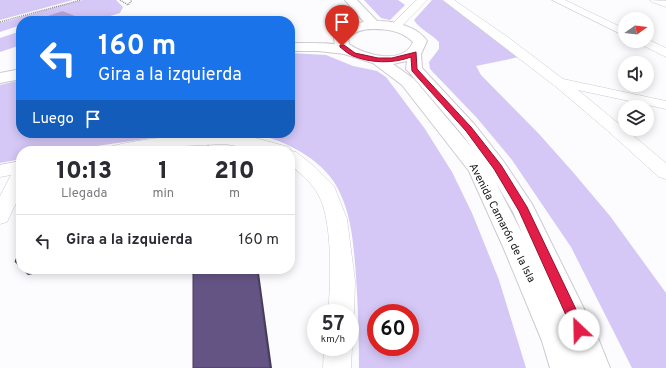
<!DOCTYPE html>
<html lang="es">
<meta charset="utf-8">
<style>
:root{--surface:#fff;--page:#f2f2f3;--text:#2b2b33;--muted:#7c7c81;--line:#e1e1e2}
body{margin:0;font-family:Overpass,sans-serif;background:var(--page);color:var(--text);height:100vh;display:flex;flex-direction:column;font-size:15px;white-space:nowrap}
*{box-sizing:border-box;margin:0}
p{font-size:13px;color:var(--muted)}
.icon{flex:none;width:22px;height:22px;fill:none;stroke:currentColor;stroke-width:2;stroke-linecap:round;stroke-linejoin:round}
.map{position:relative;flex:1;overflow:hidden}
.side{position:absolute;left:16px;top:146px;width:279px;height:128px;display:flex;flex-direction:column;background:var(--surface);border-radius:16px;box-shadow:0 2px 10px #0003}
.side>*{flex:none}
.guide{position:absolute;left:16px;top:16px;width:279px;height:122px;border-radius:16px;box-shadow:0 2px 10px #0003;background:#1a73e8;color:#fff;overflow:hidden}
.needle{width:26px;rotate:76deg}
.buttons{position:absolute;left:618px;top:12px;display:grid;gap:8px}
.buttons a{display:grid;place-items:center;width:36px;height:36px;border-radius:50%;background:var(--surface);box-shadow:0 2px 10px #0003;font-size:20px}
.speed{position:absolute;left:307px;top:304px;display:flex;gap:8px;font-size:20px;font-weight:700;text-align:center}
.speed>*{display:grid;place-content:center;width:52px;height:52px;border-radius:50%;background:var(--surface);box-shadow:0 2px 10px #0003;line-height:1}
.speed small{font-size:10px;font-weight:400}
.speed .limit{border:6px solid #d22;background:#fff;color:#111}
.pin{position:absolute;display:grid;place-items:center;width:34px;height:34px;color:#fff;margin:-41px -17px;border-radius:50% 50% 50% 0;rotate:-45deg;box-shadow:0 0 4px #0007}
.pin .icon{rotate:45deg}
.me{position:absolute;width:44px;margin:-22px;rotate:336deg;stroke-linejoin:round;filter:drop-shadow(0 0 3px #0008)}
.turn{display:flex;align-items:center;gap:14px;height:84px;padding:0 16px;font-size:18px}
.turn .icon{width:52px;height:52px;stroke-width:2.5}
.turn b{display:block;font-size:28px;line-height:34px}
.then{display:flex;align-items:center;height:38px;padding:0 16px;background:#0003;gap:8px;font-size:15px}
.eta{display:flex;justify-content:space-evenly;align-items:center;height:68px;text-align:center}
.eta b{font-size:24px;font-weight:800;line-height:28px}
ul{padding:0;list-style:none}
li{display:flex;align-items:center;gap:12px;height:52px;padding:0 16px;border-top:1px solid var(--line)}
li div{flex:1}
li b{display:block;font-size:15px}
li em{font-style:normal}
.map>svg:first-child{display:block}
.green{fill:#d5c7f6;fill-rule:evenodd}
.water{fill:#b4a3d9}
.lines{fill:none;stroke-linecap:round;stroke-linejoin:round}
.street-casing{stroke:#cccad0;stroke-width:1}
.secondary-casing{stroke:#cccad0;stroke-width:2}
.primary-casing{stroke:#cccad0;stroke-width:2}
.path{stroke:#929194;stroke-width:1.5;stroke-dasharray:1 1;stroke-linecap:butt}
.street{fill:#fff;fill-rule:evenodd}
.secondary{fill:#fff;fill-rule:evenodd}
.primary{fill:#fff;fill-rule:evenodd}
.shaded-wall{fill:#463b5c}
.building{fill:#645484;stroke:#463b5c}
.route{fill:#e11d48;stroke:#92132f}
.labels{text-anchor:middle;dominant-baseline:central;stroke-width:4;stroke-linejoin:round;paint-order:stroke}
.street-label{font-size:11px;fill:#151517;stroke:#fff}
</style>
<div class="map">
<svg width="666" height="368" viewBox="0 0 666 368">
<rect width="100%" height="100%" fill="#fcfbfe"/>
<path class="green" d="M0 0H73L0 20Z
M83 0H116L123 7 120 13 94 21H51L61 17 62 11 33 21H21V25L0 32V23C28 16 55 6 83 0Z
M364 0H398L405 5 390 20 381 18Z
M432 0H442L519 57 476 66 481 75 539 134 572 171 610 216 666 293V368H632L571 247 512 160 477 118 430 69 429 62 439 49V42C432 34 419 29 414 20Z
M21 31V45L0 52V38Z
M290 53 326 55 353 66 377 71 386 77 425 129 452 172 472 213 499 280 526 368H359C359 337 358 307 356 276 354 249 352 218 340 193 326 160 282 138 249 133H290ZM376 313H410V347H376Z
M21 80V133H185L63 151H21V159L0 163V85Z"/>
<path class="water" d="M62 11 75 16 51 21H33Z"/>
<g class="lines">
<g class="street-casing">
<path id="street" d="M417 0H427L399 29H391L390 27 391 25Z
M443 0H454L509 38 563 79 666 101V109L578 90 666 163V179L659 177 608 131 555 86Z
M552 0H565L625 29V36Z
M650 0 666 1V7L652 2Z
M647 39 666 48V57L638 43 636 41H647Z
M225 134 255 138 289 147 291 151 296 152 315 167 334 186 347 219 355 281 354 313 350 322V313H328C331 283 333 220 318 194 312 183 300 173 290 165V151H264L225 144 183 146 149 151H106L109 147C146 137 187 135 225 134Z
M21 161V193L7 222 0 224V196L11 175 0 177V165Z
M350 343 352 347 351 368H323L324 347H350Z"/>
</g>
<g class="secondary-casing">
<path id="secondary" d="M290 43C310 43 331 42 350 47L352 50 350 53 345 54 318 51H290Z
M21 69V79L0 83V73Z"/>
</g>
<g class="primary-casing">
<path id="primary" d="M345 0H357L377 21C394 21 417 26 427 41L421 54 422 68 475 125 504 162 532 204 596 333 610 368H550L542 341 504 249 469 171 402 85 373 63 344 54 335 46 334 38C342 27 352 24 364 22ZM373 29C388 29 402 31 413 42 404 65 365 56 349 44L348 38C355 31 363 29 373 29ZM407 61 406 69 409 72 461 133 473 149 414 79 393 64ZM495 181 513 212 523 235Z"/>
</g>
<path class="path" d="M120 0 128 5 132 0
M0 22 81 0"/>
<use href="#street" class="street"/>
<use href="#secondary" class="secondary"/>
<use href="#primary" class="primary"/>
</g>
<path class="shaded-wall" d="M290 190 291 201 290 202Z
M21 261V268L15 262Z
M22 269H56L28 275Z
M257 269H258L259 273 272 368H270Z"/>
<path class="building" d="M208 146 218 151H201Z
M21 246V261L15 262Z
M215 269H257L270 368H193V274Z"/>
<path class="route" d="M340 45H344L355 53 378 58H392L416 52 417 69 471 127 501 165 527 207 584 326 586 330 584 335 579 337 575 335 519 211 494 169 466 131 412 71 411 57C393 64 370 63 353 56 348 54 344 50 340 47Z"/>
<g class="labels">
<g class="street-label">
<text transform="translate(502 223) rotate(63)">Avenida Camarón de la Isla</text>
</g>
</g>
</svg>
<div class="buttons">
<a><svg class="needle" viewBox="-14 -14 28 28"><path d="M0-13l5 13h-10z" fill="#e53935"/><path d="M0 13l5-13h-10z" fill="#7c7c81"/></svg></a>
<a><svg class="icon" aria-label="sound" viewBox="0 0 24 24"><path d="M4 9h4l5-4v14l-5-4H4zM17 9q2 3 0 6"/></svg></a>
<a><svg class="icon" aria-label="layers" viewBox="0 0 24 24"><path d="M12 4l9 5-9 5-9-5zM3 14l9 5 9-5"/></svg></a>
</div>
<div class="speed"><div>57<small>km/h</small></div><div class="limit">60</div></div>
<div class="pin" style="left:342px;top:46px;background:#d93025"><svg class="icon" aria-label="arrive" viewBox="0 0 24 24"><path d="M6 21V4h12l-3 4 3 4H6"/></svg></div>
<svg class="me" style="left:579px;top:330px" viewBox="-20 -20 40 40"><circle r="19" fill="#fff"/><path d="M0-13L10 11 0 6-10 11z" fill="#e11d48"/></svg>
<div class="guide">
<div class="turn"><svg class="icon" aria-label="left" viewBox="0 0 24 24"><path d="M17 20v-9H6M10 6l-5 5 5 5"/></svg><div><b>160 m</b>Gira a la izquierda</div></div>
<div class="then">Luego<svg class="icon" aria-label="arrive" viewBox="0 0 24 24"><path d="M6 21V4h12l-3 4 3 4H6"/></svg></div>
</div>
<section class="side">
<div class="eta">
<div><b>10:13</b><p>Llegada</p></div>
<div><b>1</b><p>min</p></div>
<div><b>210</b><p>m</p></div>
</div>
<ul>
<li><svg class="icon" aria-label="left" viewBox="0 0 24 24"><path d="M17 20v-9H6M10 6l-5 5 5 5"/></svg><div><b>Gira a la izquierda</b></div><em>160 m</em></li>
</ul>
</section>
</div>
